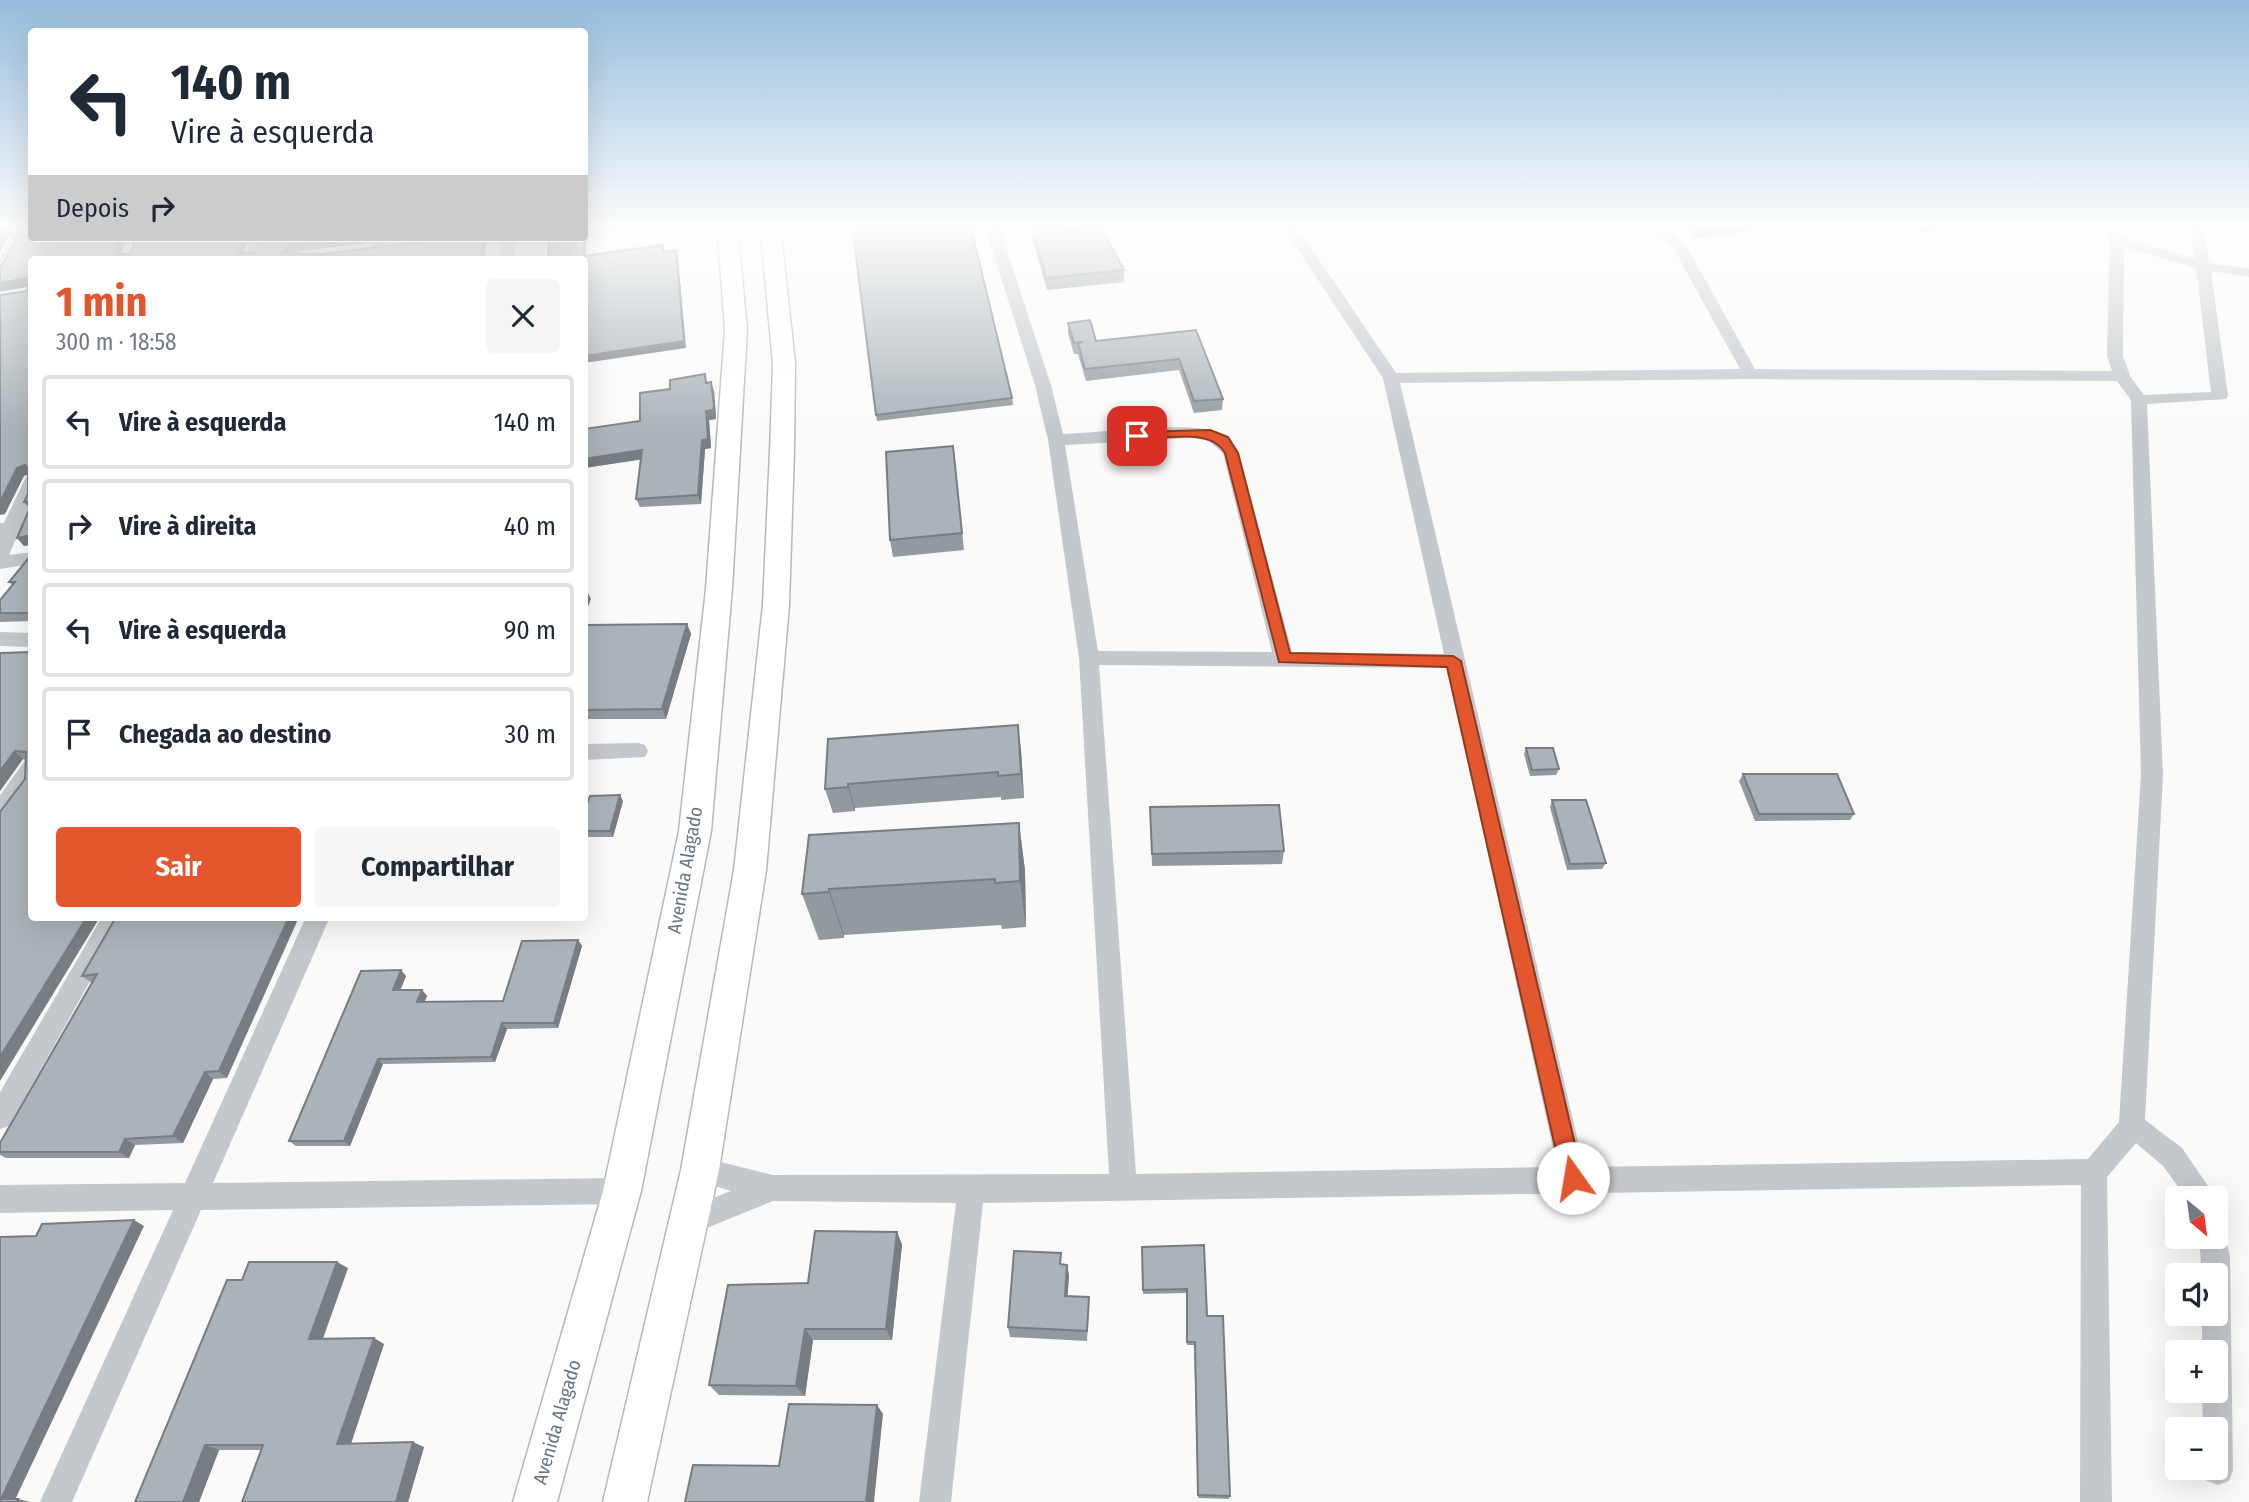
<!DOCTYPE html>
<html lang="pt">
<meta charset="utf-8">
<style>
:root{--surface:#fff;--page:#f6f6f7;--text:#1f2937;--muted:#747a83;--line:#e0e1e3;--accent:#e4572e}
body{margin:0;font-family:"Fira Sans Condensed",sans-serif;background:var(--page);color:var(--text);height:100vh;display:flex;flex-direction:column;font-size:26px;white-space:nowrap}
*{box-sizing:border-box;margin:0}
p{font-size:23px;color:var(--muted)}
.icon{flex:none;width:38px;height:38px;fill:none;stroke:currentColor;stroke-width:2;stroke-linecap:round;stroke-linejoin:round}
.map{position:relative;flex:1;overflow:hidden}
.drawer{position:absolute;left:28px;top:256px;width:560px;height:665px;display:flex;flex-direction:column;background:var(--surface);border-radius:7px;box-shadow:0 7px 28px #0002}
.drawer>*{flex:none}
.hud{position:absolute;left:28px;top:28px;width:560px;height:214px;border-radius:7px;box-shadow:0 7px 28px #0002;background:#fff;color:var(--text);overflow:hidden}
.needle{width:46px;rotate:151deg}
.controls{position:absolute;left:2165px;top:1186px;display:grid;gap:14px}
.controls a{display:grid;place-items:center;width:63px;height:63px;border-radius:7px;background:var(--surface);box-shadow:0 7px 28px #0002;font-size:35px}
.pin{position:absolute;display:grid;place-items:center;width:60px;height:60px;color:#fff;margin:-30px;border-radius:14px;box-shadow:0 4px 10px #0006}
.me{position:absolute;width:77px;margin:-38px;rotate:347deg;stroke-linejoin:round;filter:drop-shadow(0 0 5px #0008)}
.turn{display:flex;align-items:center;gap:24px;height:147px;padding:0 28px;font-size:32px}
.turn .icon{width:91px;height:91px;stroke-width:2.5}
.turn b{display:block;font-size:49px;line-height:60px}
.then{display:flex;align-items:center;height:66px;padding:0 28px;background:#0003;gap:14px;font-size:26px}
.round{display:grid;place-items:center;flex:none;width:74px;height:74px;border-radius:7px;background:var(--page)}
.summary{display:flex;align-items:center;justify-content:space-between;height:119px;padding:0 28px}
h1{font-size:42px;font-weight:700;line-height:52px;color:var(--accent)}
.primary-button{display:flex;gap:14px;margin-top:auto;padding:14px 28px}
.primary-button a{flex:1;height:80px;border-radius:7px;background:var(--accent);color:#fff;font-size:28px;font-weight:700;line-height:80px;text-align:center}
.primary-button a+a{background:var(--page);color:var(--text)}
ul{padding:0;list-style:none}
li{display:flex;align-items:center;gap:21px;height:94px;margin:0 14px 10px;padding:0 14px;border:4px solid var(--line);border-radius:7px}
li div{flex:1}
li b{display:block;font-size:26px}
li em{font-style:normal}
.map>svg:first-child{display:block}
.lines{fill:none;stroke-linecap:round;stroke-linejoin:round}
.secondary-casing{stroke:#b3babf;stroke-width:3}
.street{fill:#c3c8cc;fill-rule:evenodd}
.secondary{fill:#fff;fill-rule:evenodd}
.wall{fill:#929a9f}
.shaded-wall{fill:#777d82}
.building{fill:#aab3b9;stroke:#777d82;stroke-width:2}
.route{fill:#e4572e;stroke:#94391e;stroke-width:2}
.labels{text-anchor:middle;dominant-baseline:central;stroke-width:7;stroke-linejoin:round;paint-order:stroke}
.street-label{font-size:19px;fill:#657683;stroke:#fff}
</style>
<div class="map">
<svg width="2249" height="1502" viewBox="0 0 2249 1502">
<rect width="100%" height="100%" fill="#fafaf8"/>
<g class="lines">
<g class="secondary-casing">
<path id="secondary" d="M717 224H737L747 329 732 589 711 831 641 1191 557 1502H513L603 1191 679 831 706 589 725 329Z
M760 224H780L795 363 794 451 789 605 766 870 719 1170 647 1502H603L681 1170 734 870 763 605 770 451 773 363Z"/>
</g>
<path class="street" d="M18 224 32 225 7 271 0 275V258Z
M984 224H998L1051 385 1063 434C1099 433 1191 420 1221 433 1230 437 1234 445 1239 453L1292 652 1444 654 1383 378 1281 224H1295L1396 373 1740 369 1675 251 1651 224H1665L1688 249 1755 369 2112 371 2107 356 2110 235 2100 224H2115L2124 238 2194 259 2190 224H2204L2209 263 2249 269V277L2211 271 2228 396 2226 399 2147 404 2163 775 2145 1120 2182 1148 2217 1199 2216 1202V1199H2187L2163 1166 2136 1143 2107 1177 2112 1502H2080L2081 1185 983 1203 951 1502H919L956 1203 773 1201 687 1236 677 1232 673 1222 677 1212 731 1191 691 1179 687 1170 691 1161 700 1157 773 1175 1109 1174 1079 658 1048 440 1035 385ZM2124 247 2196 268 2211 392 2144 395 2130 376 2123 356ZM1750 379 2117 381 2131 400 2141 775 2119 1122 2088 1159 1584 1167 1400 383ZM1192 438 1209 441 1223 453 1272 652 1098 651 1065 445ZM1099 665 1447 668 1557 1167 1136 1174Z
M251 238H265L258 259H244Z
M374 238H388L383 259H369Z
M502 238H516L514 259H500Z
M32 476V502L9 555 32 552V564L0 569V523H4L26 477Z
M0 632 32 633V647L0 646Z
M638 743 645 745 648 751 645 757 584 760V744Z
M32 760V785L8 818 0 821V795L24 762Z
M102 917H126L9 1126 0 1129V1092Z
M306 917H330L213 1183 622 1178 632 1181 635 1191 632 1201 622 1204 201 1210 72 1502H40L173 1210 0 1213V1185L185 1183Z
M2216 1224 2223 1227 2230 1256 2233 1470 2229 1481 2218 1485 2207 1481 2203 1470 2216 1468V1430H2203L2202 1391H2216V1353H2202V1314H2216V1276H2202L2199 1237H2216Z"/>
<use href="#secondary" class="secondary"/>
</g>
<path class="wall" d="M1030 224 1065 231 1124 270V282L1047 290 1031 233Z
M1682 224H1796L1697 238Z
M1858 224H1897L1864 229Z
M1911 224H1978L1920 232Z
M2231 224H2249V227Z
M1068 323 1096 341 1196 330 1223 399 1222 410 1194 413 1179 370 1086 381 1078 354H1074L1068 334Z
M705 374 707 383 714 391 716 414V419L709 420 711 448 705 449 701 504 640 507 636 499 641 459 584 468V429L640 421 670 389Z
M1012 398 1013 405 877 421 876 415Z
M955 463 964 550 893 557 890 540Z
M32 554V621L0 622V600L12 585 9 582Z
M687 624 691 634 666 719H584V625Z
M32 652V917L1 812 25 779 26 760 23 759 0 791V653Z
M1526 748 1559 769 1556 775 1530 776 1524 754Z
M1021 750 1024 798 1001 800V797L855 808V811L833 813 825 789Z
M1743 774 1854 814 1850 820 1755 821 1739 781Z
M1552 800 1606 863 1602 869 1567 870 1550 807Z
M623 801 613 837H584V813Z
M1150 807 1284 851 1282 864 1152 866Z
M1019 823 1025 871 1026 927 1002 929 1001 925 844 935V938L819 940 802 894Z
M116 917 227 1078 213 1079 183 1143 135 1145 129 1158H6L0 1155V1143L92 983 82 976Z
M578 940 582 946 558 1028 507 1029 495 1062 383 1064 350 1146H296L289 1141 406 976 400 990H422L427 996 424 1002 503 1001Z
M897 1232 902 1245 892 1340H813L805 1396 719 1395 709 1385 808 1283Z
M1204 1245 1207 1316 1230 1496 1229 1499 1198 1498 1194 1345H1187L1186 1293 1143 1294 1142 1247Z
M1062 1264 1069 1275 1067 1296 1089 1307 1087 1341 1010 1337 1008 1327Z
M348 1268 323 1339 384 1344 351 1444 424 1447 408 1502H242L261 1450H219L199 1502H135L242 1280Z"/>
<path class="shaded-wall" d="M5 224H15L0 252V234Z
M1703 224H1796L1697 238Z
M1866 224H1897L1864 229Z
M1924 224H1978L1920 232Z
M584 236 586 241V262L584 256Z
M119 238H127L119 258 113 250Z
M242 238H249L242 259 237 253Z
M341 238H406L294 252 287 259 281 253 289 245Z
M483 238H486L485 259H481Z
M676 250 678 257 686 348 584 363V356Z
M26 278 32 286 0 292V283Z
M711 382 714 391 716 419 709 420 711 448 705 449 701 504 698 495 702 440Z
M642 450 645 459 584 468V459Z
M25 465 32 473 24 476 5 514 0 515V502L17 468Z
M32 501 31 510 24 502Z
M32 535V545L24 546 17 538Z
M586 589 591 599 584 617V594Z
M687 624 691 634 666 719 662 709Z
M1018 725 1021 750 1024 798 1021 774Z
M15 751 23 759 0 791V771Z
M848 784 855 808V811L848 787Z
M620 795 623 801 613 837 610 831Z
M1019 823 1025 871 1026 927 1020 881Z
M829 889 844 935V938L829 892Z
M87 917H100L0 1081V1057Z
M289 917H299L227 1078 219 1071Z
M578 940 582 946 558 1028 554 1023Z
M401 970 406 976 398 996 393 990Z
M422 990 427 996 422 1008 417 1002Z
M502 1023 507 1029 495 1062 491 1057Z
M378 1059 383 1064 350 1146 344 1141Z
M205 1072 213 1079 183 1143 173 1136Z
M125 1139 135 1145 129 1158 119 1152Z
M134 1220 144 1226 14 1502 1 1499Z
M897 1232 902 1245 892 1340 886 1329Z
M337 1262 348 1268 320 1345 309 1339Z
M1067 1265 1069 1275 1067 1306 1065 1296Z
M805 1329 813 1340 805 1396 796 1386Z
M374 1338 384 1344 349 1449 337 1444Z
M877 1405 883 1414 874 1502H866Z
M413 1442 424 1447 408 1502H396Z
M205 1445 219 1450 199 1502H183Z
M18 1499 30 1502H16Z"/>
<path class="building" d="M0 224H5L0 234Z
M24 224H32V238H119L113 250 116 254H130L136 238H242L237 253H255L260 238H341L289 245 281 253 324 254 449 238H483L481 259H32V501L24 502 28 494V468L25 465 17 468 0 502V295L28 291 26 278 0 283V266L3 264Z
M852 224H970L1012 398 876 415Z
M1031 224H1062L1065 231 1100 226 1124 270 1046 278Z
M556 238H584V256L663 245V252L676 250 684 341 584 356V259H548L549 239Z
M1090 320 1096 341 1196 330 1223 399 1194 401 1179 359 1085 369 1078 343 1083 342 1074 343 1068 323Z
M705 374 706 383 711 382 714 406 713 410 706 411 708 439 702 440 698 495 636 499 642 450 584 459V429L640 421V393L670 389V380Z
M953 446 962 533 890 540 886 452Z
M32 503V535L17 538Z
M32 554V613H0V600L15 582H9Z
M687 624 662 709 584 710V625Z
M32 652V917H87L0 1057V812L25 779 26 752 15 751 0 771V653Z
M1018 725 1021 774 998 776V772L848 784V787L825 789 828 739Z
M1526 748H1553L1559 769 1532 770Z
M1743 774H1837L1854 814H1759Z
M620 795 610 831H584V813L590 796Z
M1552 800H1586L1606 863 1570 864Z
M1279 805 1284 851 1152 854 1150 807Z
M1019 823 1020 881 995 883V879L829 889V892L802 894 809 835Z
M116 917H289L219 1071 205 1072 173 1136 125 1139 119 1152H0V1143L97 974 82 976Z
M578 940 554 1023H502L491 1057 378 1059 344 1141H289L361 971 401 970 393 990H422L417 1002 503 1001 522 941Z
M134 1220 1 1499H18L16 1502H0V1237L36 1236 42 1224Z
M815 1231 897 1232 886 1329H805L796 1386 709 1385 728 1285 808 1283Z
M1204 1245 1207 1316H1223L1230 1496 1198 1495 1195 1342H1187V1289L1143 1290 1142 1247Z
M1014 1251 1061 1253 1060 1264 1067 1265 1065 1296 1089 1297 1087 1331 1008 1327Z
M249 1262H337L309 1339 374 1338 337 1444 413 1442 396 1502H242L263 1445H205L183 1502H135L227 1280H242Z
M789 1404 877 1405 866 1502H685L693 1465 779 1466Z"/>
<linearGradient id="sky" x2="0" y2="1"><stop stop-color="#96bcdc"/><stop offset="0.52" stop-color="#fdfdfc"/><stop offset="1" stop-color="#fdfdfc" stop-opacity="0"/></linearGradient>
<rect width="2249" height="434" fill="url(#sky)"/>
<path class="route" d="M1210 430 1228 437 1238 453 1290 653 1453 656 1461 661 1583 1178 1580 1185 1573 1188 1565 1185 1562 1178 1447 667 1279 662 1225 453C1210 427 1164 439 1137 440L1131 436 1137 432Z"/>
<g class="labels">
<g class="street-label">
<text transform="translate(685 870) rotate(-80)">Avenida Alagado</text>
<text transform="translate(557 1422) rotate(-74)">Avenida Alagado</text>
</g>
</g>
</svg>
<div class="controls">
<a><svg class="needle" viewBox="-14 -14 28 28"><path d="M0-13l5 13h-10z" fill="#e53935"/><path d="M0 13l5-13h-10z" fill="#747a83"/></svg></a>
<a><svg class="icon" aria-label="sound" viewBox="0 0 24 24"><path d="M4 9h4l5-4v14l-5-4H4zM17 9q2 3 0 6"/></svg></a>
<a>+</a>
<a>−</a>
</div>
<div class="pin" style="left:1137px;top:436px;background:#d93025"><svg class="icon" aria-label="arrive" viewBox="0 0 24 24"><path d="M6 21V4h12l-3 4 3 4H6"/></svg></div>
<svg class="me" style="left:1573px;top:1178px" viewBox="-20 -20 40 40"><circle r="19" fill="#fff"/><path d="M0-13L10 11 0 6-10 11z" fill="#e4572e"/></svg>
<div class="hud">
<div class="turn"><svg class="icon" aria-label="left" viewBox="0 0 24 24"><path d="M17 20v-9H6M10 6l-5 5 5 5"/></svg><div><b>140 m</b>Vire à esquerda</div></div>
<div class="then">Depois<svg class="icon" aria-label="right" viewBox="0 0 24 24"><path d="M7 20v-9h11M14 6l5 5-5 5"/></svg></div>
</div>
<section class="drawer">
<div class="summary"><div><h1>1 min</h1><p>300 m · 18:58</p></div><a class="round"><svg class="icon" aria-label="close" viewBox="0 0 24 24"><path d="M6 6l12 12M18 6L6 18"/></svg></a></div>
<ul>
<li><svg class="icon" aria-label="left" viewBox="0 0 24 24"><path d="M17 20v-9H6M10 6l-5 5 5 5"/></svg><div><b>Vire à esquerda</b></div><em>140 m</em></li>
<li><svg class="icon" aria-label="right" viewBox="0 0 24 24"><path d="M7 20v-9h11M14 6l5 5-5 5"/></svg><div><b>Vire à direita</b></div><em>40 m</em></li>
<li><svg class="icon" aria-label="left" viewBox="0 0 24 24"><path d="M17 20v-9H6M10 6l-5 5 5 5"/></svg><div><b>Vire à esquerda</b></div><em>90 m</em></li>
<li><svg class="icon" aria-label="arrive" viewBox="0 0 24 24"><path d="M6 21V4h12l-3 4 3 4H6"/></svg><div><b>Chegada ao destino</b></div><em>30 m</em></li>
</ul>
<div class="primary-button"><a>Sair</a><a>Compartilhar</a></div>
</section>
</div>
